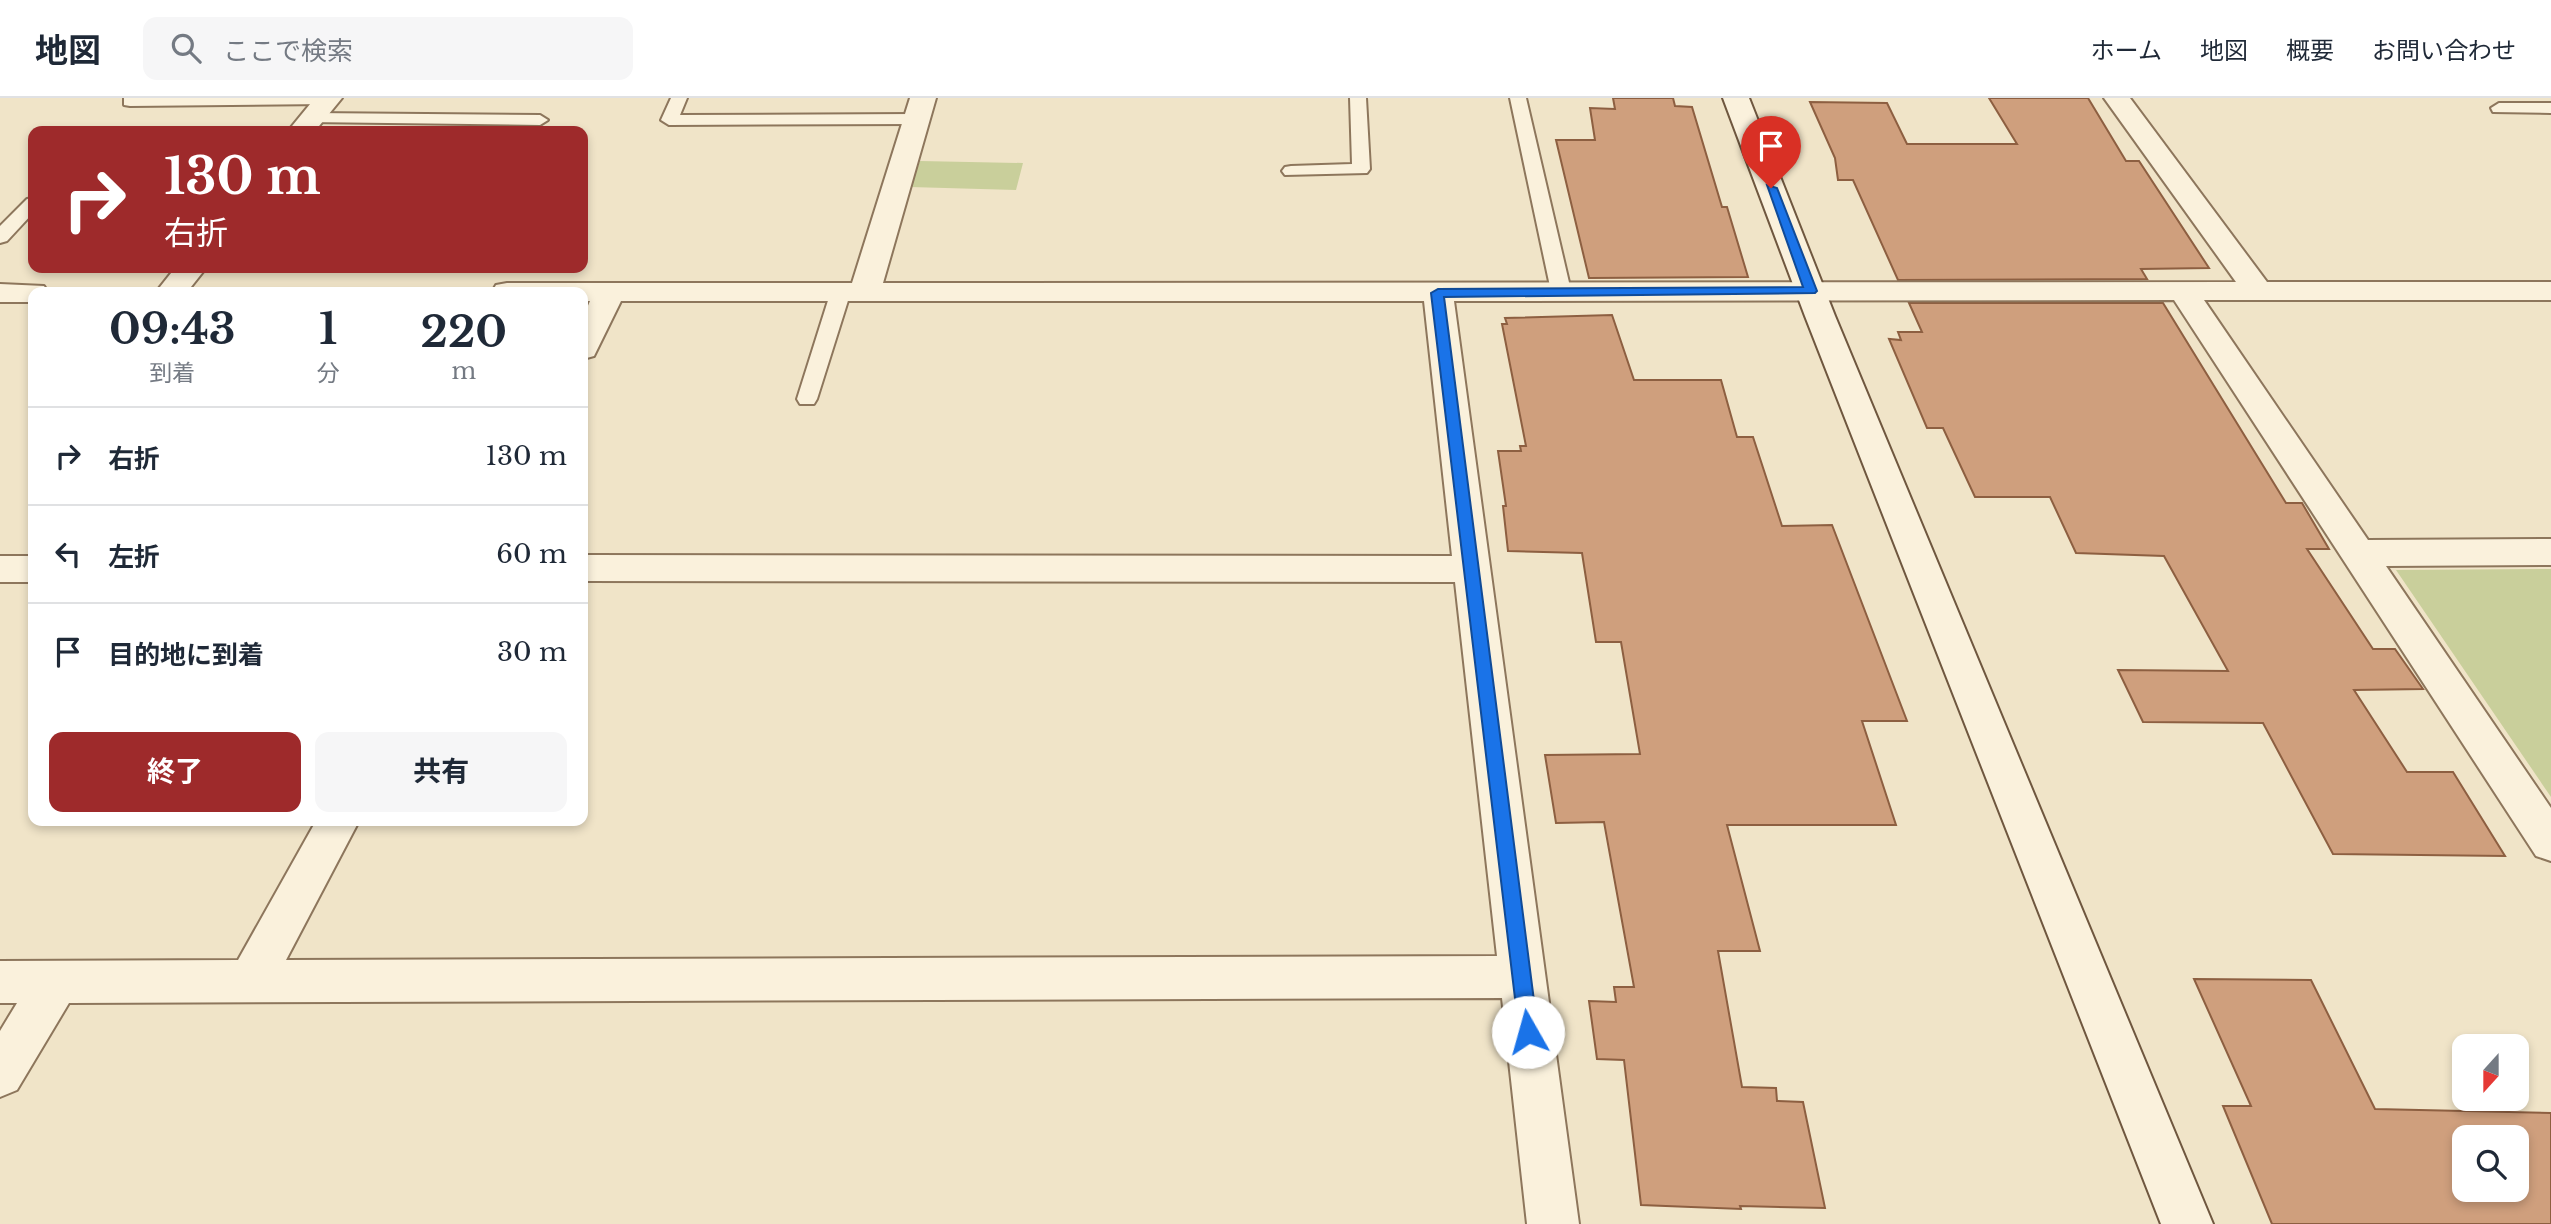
<!DOCTYPE html>
<html lang="ja">
<meta charset="utf-8">
<style>
:root{--surface:#fff;--page:#f6f6f7;--text:#1f2937;--muted:#747a83;--line:#e0e1e3;--accent:#9e2a2b}
body{margin:0;font-family:"Libre Baskerville","Noto Sans JP",serif;background:var(--page);color:var(--text);height:100vh;display:flex;flex-direction:column;font-size:26px;white-space:nowrap}
*{box-sizing:border-box;margin:0}
p{font-size:23px;color:var(--muted)}
.icon{flex:none;width:38px;height:38px;fill:none;stroke:currentColor;stroke-width:2;stroke-linecap:round;stroke-linejoin:round}
.map{position:relative;flex:1;overflow:hidden}
.panel{position:absolute;left:28px;top:189px;width:560px;height:539px;display:flex;flex-direction:column;background:var(--surface);border-radius:14px;box-shadow:0 4px 10px #0003}
.panel>*{flex:none}
.guide{position:absolute;left:28px;top:28px;width:560px;height:147px;border-radius:14px;box-shadow:0 4px 10px #0003;background:#9e2a2b;color:#fff;overflow:hidden}
.needle{width:46px;rotate:201deg}
.buttons{position:absolute;left:2452px;top:936px;display:grid;gap:14px}
.buttons a{display:grid;place-items:center;width:77px;height:77px;border-radius:14px;background:var(--surface);box-shadow:0 4px 10px #0003;font-size:35px}
.pin{position:absolute;display:grid;place-items:center;width:60px;height:60px;color:#fff;margin:-72px -30px;border-radius:50% 50% 50% 0;rotate:-45deg;box-shadow:0 0 7px #0007}
.pin .icon{rotate:45deg}
.me{position:absolute;width:77px;margin:-38px;rotate:353deg;stroke-linejoin:round;filter:drop-shadow(0 0 5px #0008)}
.turn{display:flex;align-items:center;gap:24px;height:147px;padding:0 21px;font-size:32px}
.turn .icon{width:91px;height:91px;stroke-width:2.5}
.turn b{display:block;font-size:49px;line-height:60px}
.eta{display:flex;justify-content:space-evenly;align-items:center;height:119px;text-align:center}
.eta b{font-size:42px;font-weight:700;line-height:49px}
.button{display:flex;gap:14px;margin-top:auto;padding:14px 21px}
.button a{flex:1;height:80px;border-radius:14px;background:var(--accent);color:#fff;font-size:28px;font-weight:700;line-height:80px;text-align:center}
.button a+a{background:var(--page);color:var(--text)}
ul{padding:0;list-style:none}
li{display:flex;align-items:center;gap:21px;height:98px;padding:0 21px;border-top:2px solid var(--line)}
li div{flex:1}
li b{display:block;font-size:26px}
li em{font-style:normal}
header{display:flex;align-items:center;gap:42px;box-sizing:border-box;height:98px;padding:0 35px;background:var(--surface);border-bottom:2px solid var(--line)}
header strong{font-size:33px}
nav{display:flex;gap:38px;margin-inline-start:auto;font-size:24px}
.search{width:490px;height:63px;background:var(--page);display:flex;align-items:center;gap:18px;box-sizing:border-box;padding:0 24px;border-radius:14px;color:var(--muted);font-size:26px}
.map>svg:first-child{display:block}
.green{fill:#c9cf9b}
.building{fill:#cf9f7d;stroke:#8d5f41;stroke-width:2;fill-rule:evenodd}
.lines{fill:none;stroke-linecap:round;stroke-linejoin:round}
.lane-casing{stroke:#8d765c;stroke-width:4}
.street-casing{stroke:#8d765c;stroke-width:4}
.secondary-casing{stroke:#6f573f;stroke-width:4}
.lane{fill:#faf1dc;fill-rule:evenodd}
.street{fill:#faf1dc;fill-rule:evenodd}
.secondary{fill:#faf1dc;fill-rule:evenodd}
.route{fill:#1a73e8;stroke:#114b97;stroke-width:2}
</style>
<header>
<strong>地図</strong>
<div class="search"><svg class="icon" aria-label="search" viewBox="0 0 24 24"><circle cx="10" cy="10" r="6"/><path d="M15 15l6 6"/></svg>ここで検索</div>
<nav><a>ホーム</a><a>地図</a><a>概要</a><a>お問い合わせ</a></nav>
</header>
<div class="map">
<svg width="2551" height="1126" viewBox="0 0 2551 1126">
<rect width="100%" height="100%" fill="#f0e4c8"/>
<path class="green" d="M920 63 1023 65 1016 92 910 89Z
M2551 471V699L2396 472Z"/>
<path class="building" d="M1613 0H1673L1675 8 1692 9 1722 109H1727L1748 179 1589 180 1556 42H1595L1590 10 1615 11Z
M1989 0H2088L2126 63H2139L2209 170 2141 171 2147 181 1898 182 1853 82H1838L1835 60 1810 4 1887 5 1907 46H2017Z
M1909 205H2163L2286 405H2302L2329 451H2307L2373 551H2395L2423 591 2354 592 2407 674H2453L2505 758 2333 756 2263 625 2143 624 2118 572 2228 573 2164 458 2076 455 2050 399H1975L1943 330H1927L1889 241 1901 242 1898 234H1922Z
M1612 217 1634 282H1721L1737 339H1753L1782 428 1832 427 1907 623H1862L1896 727H1727L1760 853H1718L1742 989 1776 990 1777 1003 1803 1004 1825 1110 1740 1108 1741 1111 1641 1107 1624 962 1597 961 1589 903 1616 904 1614 889H1634L1604 724 1556 725 1545 657 1640 656 1621 544H1596L1582 455 1508 453 1503 408H1506L1498 353H1521L1520 348H1526L1502 226H1507L1505 220Z
M2194 881 2311 882 2375 1011 2551 1015V1126H2272L2223 1008H2251ZM2464 1040H2516V1092H2464Z"/>
<g class="lines">
<g class="lane-casing">
<path id="lane" d="M124 0H336V1L328 6 130 8 124 7Z
M671 0H687L680 17 916 16 924 21 916 26 669 27 661 22Z
M1350 0H1366L1370 71 1367 75 1285 77 1282 73 1285 69 1291 68 1352 66Z
M1510 0H1526L1571 193 1568 197 1561 199 1551 193Z
M2499 5H2551V15L2493 14 2491 10Z
M312 15 540 17 548 22 540 27 306 24 304 20 306 16Z
M33 100V115L7 143 0 145V128L27 101Z
M841 187 851 193 817 301 814 306H800L797 301 831 193Z"/>
</g>
<g class="street-casing">
<path id="street" d="M315 0H342L315 33H288Z
M910 0H936L883 185 2236 184 2104 0H2130L2267 184H2551V202H2204L2368 442 2551 441V467L2386 468 2551 710V763L2536 758 2174 202 1454 203 1579 1126H1527L1502 900 69 905 17 992 0 999V933L17 905H0V863L238 862 316 723H359L286 862 1497 858 1455 484 583 483V457L1452 458 1424 203H621L594 258 583 261V219L590 203H583V194H492L496 187 507 185H852Z
M175 170H206L187 194H156Z
M0 186 44 188 48 194H33V204H0Z
M0 458H33V484H0Z"/>
</g>
<g class="secondary-casing">
<path id="secondary" d="M1723 0H1749L1835 218 2213 1126H2161L1805 218Z"/>
</g>
<use href="#lane" class="lane"/>
<use href="#street" class="street"/>
<use href="#secondary" class="secondary"/>
</g>
<path class="route" d="M1767 87 1777 90 1817 193 1815 195 1444 199 1538 934 1535 940 1528 943 1522 940 1519 934 1431 195 1438 191 1803 189Z"/>
</svg>
<div class="buttons">
<a><svg class="needle" viewBox="-14 -14 28 28"><path d="M0-13l5 13h-10z" fill="#e53935"/><path d="M0 13l5-13h-10z" fill="#747a83"/></svg></a>
<a><svg class="icon" aria-label="search" viewBox="0 0 24 24"><circle cx="10" cy="10" r="6"/><path d="M15 15l6 6"/></svg></a>
</div>
<div class="pin" style="left:1771px;top:90px;background:#d93025"><svg class="icon" aria-label="arrive" viewBox="0 0 24 24"><path d="M6 21V4h12l-3 4 3 4H6"/></svg></div>
<svg class="me" style="left:1528px;top:934px" viewBox="-20 -20 40 40"><circle r="19" fill="#fff"/><path d="M0-13L10 11 0 6-10 11z" fill="#1a73e8"/></svg>
<div class="guide">
<div class="turn"><svg class="icon" aria-label="right" viewBox="0 0 24 24"><path d="M7 20v-9h11M14 6l5 5-5 5"/></svg><div><b>130 m</b>右折</div></div>
</div>
<section class="panel">
<div class="eta">
<div><b>09:43</b><p>到着</p></div>
<div><b>1</b><p>分</p></div>
<div><b>220</b><p>m</p></div>
</div>
<ul>
<li><svg class="icon" aria-label="right" viewBox="0 0 24 24"><path d="M7 20v-9h11M14 6l5 5-5 5"/></svg><div><b>右折</b></div><em>130 m</em></li>
<li><svg class="icon" aria-label="left" viewBox="0 0 24 24"><path d="M17 20v-9H6M10 6l-5 5 5 5"/></svg><div><b>左折</b></div><em>60 m</em></li>
<li><svg class="icon" aria-label="arrive" viewBox="0 0 24 24"><path d="M6 21V4h12l-3 4 3 4H6"/></svg><div><b>目的地に到着</b></div><em>30 m</em></li>
</ul>
<div class="button"><a>終了</a><a>共有</a></div>
</section>
</div>
